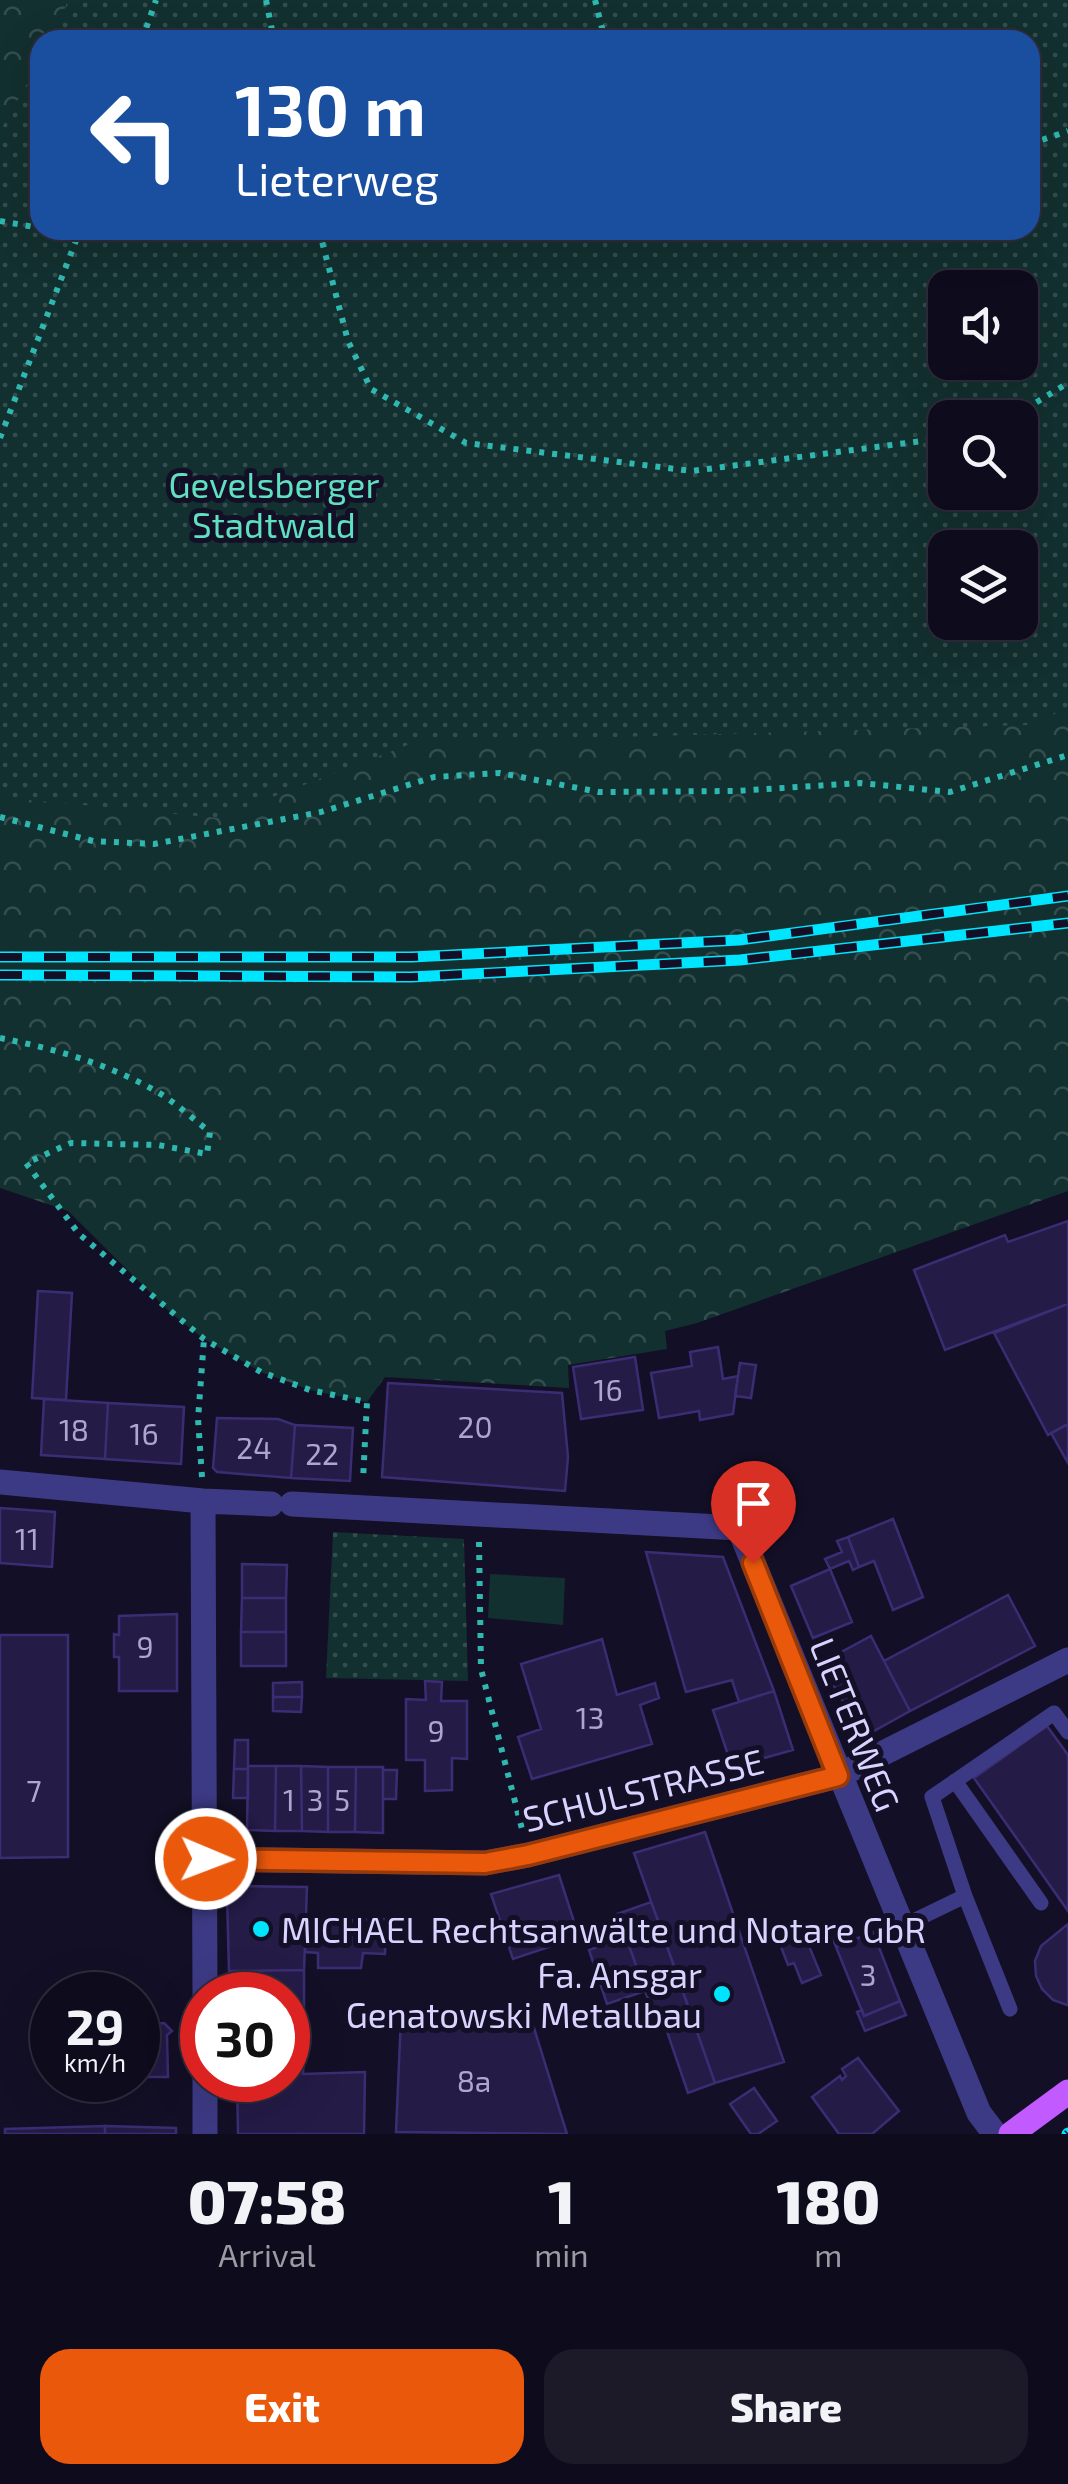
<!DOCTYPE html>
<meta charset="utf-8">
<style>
:root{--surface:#0e0b1c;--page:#1c1929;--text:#f1f3f6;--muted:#9b9ba3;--line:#2e2b3b;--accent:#ea580c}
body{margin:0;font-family:"Exo 2",sans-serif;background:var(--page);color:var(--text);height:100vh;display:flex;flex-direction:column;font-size:38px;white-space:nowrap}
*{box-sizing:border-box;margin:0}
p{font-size:32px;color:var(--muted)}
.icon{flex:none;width:55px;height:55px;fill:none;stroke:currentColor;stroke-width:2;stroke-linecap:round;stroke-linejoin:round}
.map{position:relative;height:2134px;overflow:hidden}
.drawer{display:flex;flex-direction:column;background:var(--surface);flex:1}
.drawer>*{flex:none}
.guide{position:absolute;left:30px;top:30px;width:1010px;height:210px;border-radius:30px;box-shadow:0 10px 40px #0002,0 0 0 2px var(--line);background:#1a4fa0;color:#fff;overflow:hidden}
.fabs{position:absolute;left:928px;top:270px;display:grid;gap:20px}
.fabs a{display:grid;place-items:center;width:110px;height:110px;border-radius:20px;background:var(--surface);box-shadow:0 10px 40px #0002,0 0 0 2px var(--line);font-size:50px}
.speed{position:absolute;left:30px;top:1972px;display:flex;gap:20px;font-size:50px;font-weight:700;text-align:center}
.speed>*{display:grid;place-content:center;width:130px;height:130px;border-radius:50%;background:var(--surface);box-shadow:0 10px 40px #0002,0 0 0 2px var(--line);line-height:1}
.speed small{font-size:25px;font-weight:400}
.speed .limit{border:15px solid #d22;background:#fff;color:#111}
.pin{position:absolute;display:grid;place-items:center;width:85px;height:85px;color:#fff;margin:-102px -42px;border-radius:50% 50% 50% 0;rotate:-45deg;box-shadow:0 0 10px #0007}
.pin .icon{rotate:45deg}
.me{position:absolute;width:110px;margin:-55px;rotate:91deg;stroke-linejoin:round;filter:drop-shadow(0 0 8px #0008)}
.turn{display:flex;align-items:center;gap:35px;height:210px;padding:0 40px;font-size:45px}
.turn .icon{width:130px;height:130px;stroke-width:2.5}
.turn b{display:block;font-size:70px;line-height:85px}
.eta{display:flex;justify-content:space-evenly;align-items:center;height:170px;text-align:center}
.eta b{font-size:60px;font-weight:800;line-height:70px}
.cta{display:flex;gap:20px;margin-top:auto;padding:20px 40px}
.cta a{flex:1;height:115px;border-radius:30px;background:var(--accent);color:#fff;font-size:40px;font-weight:800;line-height:115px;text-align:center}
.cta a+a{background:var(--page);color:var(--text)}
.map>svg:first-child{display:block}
.forest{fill:url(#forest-crowns);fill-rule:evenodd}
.park{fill:url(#park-dots);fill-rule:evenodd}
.pitch{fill:#12302f}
.building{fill:#241b47;stroke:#3b2d73;stroke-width:2.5}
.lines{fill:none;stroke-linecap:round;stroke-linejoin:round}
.path{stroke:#2fb8b0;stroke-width:6;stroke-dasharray:5 8;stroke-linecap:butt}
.lane{stroke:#3d3a85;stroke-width:15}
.street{stroke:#3d3a85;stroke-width:25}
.primary{stroke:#c25bff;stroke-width:25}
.rail-casing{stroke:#00e5ff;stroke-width:11}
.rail{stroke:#130f26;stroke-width:8;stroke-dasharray:22;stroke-linecap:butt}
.route-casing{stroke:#983908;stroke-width:25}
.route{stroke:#ea580c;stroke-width:18}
.poi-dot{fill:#00e5ff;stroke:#130f26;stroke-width:4}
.labels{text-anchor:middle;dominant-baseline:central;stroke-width:10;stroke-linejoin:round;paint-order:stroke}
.number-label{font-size:30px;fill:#aca6d1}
.park-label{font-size:35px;fill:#5fe0c0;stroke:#130f26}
.street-label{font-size:35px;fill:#d9d4ff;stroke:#130f26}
.poi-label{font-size:35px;fill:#d9d4ff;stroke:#130f26;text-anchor:start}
</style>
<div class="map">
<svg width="1068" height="2134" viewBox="0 0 1068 2134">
<defs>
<pattern id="forest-crowns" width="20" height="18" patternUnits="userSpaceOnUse" patternTransform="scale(2.5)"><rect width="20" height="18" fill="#12302f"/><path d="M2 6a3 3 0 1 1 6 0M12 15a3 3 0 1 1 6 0" fill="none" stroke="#344d4e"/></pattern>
<pattern id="park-dots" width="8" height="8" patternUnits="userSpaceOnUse" patternTransform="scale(2.5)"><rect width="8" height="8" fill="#12302f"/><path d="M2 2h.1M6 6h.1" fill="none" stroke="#344d4e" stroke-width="1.8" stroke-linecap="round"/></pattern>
</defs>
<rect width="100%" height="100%" fill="#130f26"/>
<path class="forest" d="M0 0H1068V1191L697 1323 665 1331 667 1349 568 1365 569 1388 385 1377 367 1402 310 1390 261 1372 204 1339 172 1314 68 1211 0 1188ZM40 40H1030V230H40ZM945 288H1020V362H945ZM945 418H1020V492H945ZM945 548H1020V622H945Z"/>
<path class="park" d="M68 0H1068V708L1029 725 413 743 218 818 0 797V131L40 61V230H1030V40H52ZM945 288H1020V362H945ZM945 418H1020V492H945ZM945 548H1020V622H945Z
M333 1532 464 1539 468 1681 326 1678Z"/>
<path class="pitch" d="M490 1574 565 1578 563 1625 488 1618Z"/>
<path class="building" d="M1068 1221V1304L945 1350 914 1270 1005 1235 1008 1242Z
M38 1291 72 1293 66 1400 32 1398Z
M1068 1304V1424L1048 1435 994 1333Z
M718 1347 723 1379 738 1376 733 1414 700 1420 699 1411 659 1418 651 1373 692 1366 690 1352Z
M635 1357 643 1410 581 1419 573 1367Z
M740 1363 756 1365 751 1398 735 1396Z
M388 1383 562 1393 568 1457 565 1491 382 1477Z
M44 1399 108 1403 105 1459 41 1455Z
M108 1403 184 1407 181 1464 105 1459Z
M217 1418 278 1419 295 1425 291 1478 217 1472 213 1468Z
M1068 1424V1463L1051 1433Z
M295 1425 353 1428 350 1481 291 1478Z
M0 1508 55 1512 52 1567 0 1563Z
M893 1519 923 1597 893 1610 874 1561 859 1567 848 1537Z
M848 1537 859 1567 853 1570 849 1561 830 1569 825 1559 842 1552 837 1541Z
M646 1552 723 1557 774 1691 739 1702 732 1680 686 1692Z
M242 1564 287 1565 286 1598H242Z
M830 1569 852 1622 813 1638 791 1586Z
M1008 1595 1035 1646 910 1711 884 1661Z
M242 1598H286V1632H241Z
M177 1614V1691H119V1657H114V1634L119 1635V1616Z
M241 1632H286V1666H241Z
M0 1635H68V1857L0 1858Z
M871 1636 910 1711 863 1737 821 1663Z
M602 1639 617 1695 655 1683 659 1698 640 1705 652 1744 532 1779 518 1737 541 1729 521 1664Z
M425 1681 442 1682 441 1701H467V1759L452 1758V1790L425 1791V1760H406V1699L426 1700Z
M302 1682V1697H273V1683Z
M774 1691 793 1750 732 1767 713 1710Z
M273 1697H302L301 1712 273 1711Z
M1047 1726 1068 1755V1911L974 1778Z
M235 1740H248V1769H234Z
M248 1766H276L275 1831 247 1830Z
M276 1766H301L302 1831H275Z
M301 1766 328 1767V1832L302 1831Z
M328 1767H356L355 1832H328Z
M356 1767H383V1833L355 1832Z
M234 1769H248V1798H233Z
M383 1770H397L396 1799H383Z
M705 1832 784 2062 715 2083 634 1853Z
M559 1875 579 1937 513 1959 491 1894Z
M234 1886 307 1887 304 1970 229 1971 227 1895Z
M651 1902 660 1926 625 1938 617 1914Z
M386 1919 385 1954 363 1953 361 1968H318V1953L305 1952 306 1922Z
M1068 1924V2005H1067L1053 2000 1042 1989 1036 1976 1035 1961 1041 1946Z
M660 1926 715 2083 688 2093 660 2011 653 2013 626 1937Z
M802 1929 821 1975 802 1983 794 1963 788 1965 778 1939Z
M852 1929 856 1939 836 1947 832 1937Z
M873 1932 900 2001 864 2016 836 1947Z
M626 1937 645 1991 607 2004 589 1950Z
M304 1970V2048L288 2049V1995H228L229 1971Z
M900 2001 906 2015 865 2031 857 2012 862 2010 864 2016Z
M401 2017 534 2028 567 2134 396 2132Z
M164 2023 172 2031 167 2035 168 2077H138V2025Z
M304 2048 303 2074 365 2072 364 2134H238L237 2080H288V2049Z
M858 2058 899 2111 872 2134H839L812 2097 840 2076 842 2080 846 2076 842 2069Z
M754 2088 777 2121 758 2134H751L730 2104Z
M105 2126 176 2128V2134H105Z
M105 2126V2134H5V2129Z"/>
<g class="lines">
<path class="path" d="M266 0 274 40
M595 0 605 40
M142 40 156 0
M1030 144 1068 131
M0 221 40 228
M52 230 78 235
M319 230 348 341 371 389 466 443 692 471 945 438
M1001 418 1027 408 1068 383
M0 438 80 230
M0 817 93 841 154 844 321 812 434 777 500 773 599 792 736 791 860 783 950 792 1068 755
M0 1038C52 1048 108 1064 154 1090 174 1101 192 1118 210 1132L207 1154 158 1145 71 1143 26 1163 79 1234 204 1339 261 1372 310 1390 367 1402 363 1480
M202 1477 198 1419 204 1339
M479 1542 481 1669 522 1829"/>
<path class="lane" d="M955 1781 1041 1903
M965 1896 1010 2009
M901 1927 965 1896 932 1797 1054 1713 1068 1732"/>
<path class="street" d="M0 1482 203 1501 271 1504
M203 1501 205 1995
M292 1504 739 1528 979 2113 995 2134
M206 1859 485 1863 528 1855 838 1776 1068 1660
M205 2134V2080"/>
<path class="primary" d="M1011 2134 1068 2092"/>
<g class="rail-casing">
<path id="rail" d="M0 957H412L739 940 1068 896
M0 975 411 977 740 960 1068 923
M1067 2134 1068 2133"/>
</g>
<use href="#rail" class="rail"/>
</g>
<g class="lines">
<g class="route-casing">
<path id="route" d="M206 1859 485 1863 528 1855 838 1776 753 1563"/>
</g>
<use href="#route" class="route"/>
</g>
<g class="poi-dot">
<circle cx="261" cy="1929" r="10"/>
<circle cx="722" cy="1994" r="10"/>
</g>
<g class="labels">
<g class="number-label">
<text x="608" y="1389">16</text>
<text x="475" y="1426">20</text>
<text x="74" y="1429">18</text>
<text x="144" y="1433">16</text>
<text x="254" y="1447">24</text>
<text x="322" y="1453">22</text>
<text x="27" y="1538">11</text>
<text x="145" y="1646">9</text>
<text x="590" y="1717">13</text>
<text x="436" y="1730">9</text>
<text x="34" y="1790">7</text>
<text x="289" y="1799">1</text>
<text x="315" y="1799">3</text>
<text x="342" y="1799">5</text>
<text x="868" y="1974">3</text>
<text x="474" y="2080">8a</text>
</g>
<g class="park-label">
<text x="274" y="484">Gevelsberger<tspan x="274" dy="40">Stadtwald</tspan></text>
</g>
<g class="street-label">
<text transform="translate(856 1724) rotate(68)">LIETERWEG</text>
<text transform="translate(643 1789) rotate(-14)">SCHULSTRASSE</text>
</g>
<g class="poi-label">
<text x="281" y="1929">MICHAEL Rechtsanwälte und Notare GbR</text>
<text x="702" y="1974" text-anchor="end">Fa. Ansgar<tspan x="702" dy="40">Genatowski Metallbau</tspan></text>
</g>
</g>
</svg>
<div class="fabs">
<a><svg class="icon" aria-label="sound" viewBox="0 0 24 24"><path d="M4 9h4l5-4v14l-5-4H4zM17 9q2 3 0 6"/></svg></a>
<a><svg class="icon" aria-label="search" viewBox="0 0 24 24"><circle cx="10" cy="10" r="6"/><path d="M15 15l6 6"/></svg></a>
<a><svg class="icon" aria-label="layers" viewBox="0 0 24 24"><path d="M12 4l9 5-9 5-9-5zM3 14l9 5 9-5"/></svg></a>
</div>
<div class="speed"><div>29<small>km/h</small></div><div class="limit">30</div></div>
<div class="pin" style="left:753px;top:1563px;background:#d93025"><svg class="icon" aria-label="arrive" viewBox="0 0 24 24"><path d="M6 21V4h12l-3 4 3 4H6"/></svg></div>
<svg class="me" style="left:206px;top:1859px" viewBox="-20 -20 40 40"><circle r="17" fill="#ea580c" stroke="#fff" stroke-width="3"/><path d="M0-11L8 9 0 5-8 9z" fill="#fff"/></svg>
<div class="guide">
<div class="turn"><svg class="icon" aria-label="left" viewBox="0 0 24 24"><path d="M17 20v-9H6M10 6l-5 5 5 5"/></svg><div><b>130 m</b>Lieterweg</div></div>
</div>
</div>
<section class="drawer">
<div class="eta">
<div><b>07:58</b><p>Arrival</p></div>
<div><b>1</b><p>min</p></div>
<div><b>180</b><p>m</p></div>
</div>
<div class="cta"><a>Exit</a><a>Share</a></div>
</section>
